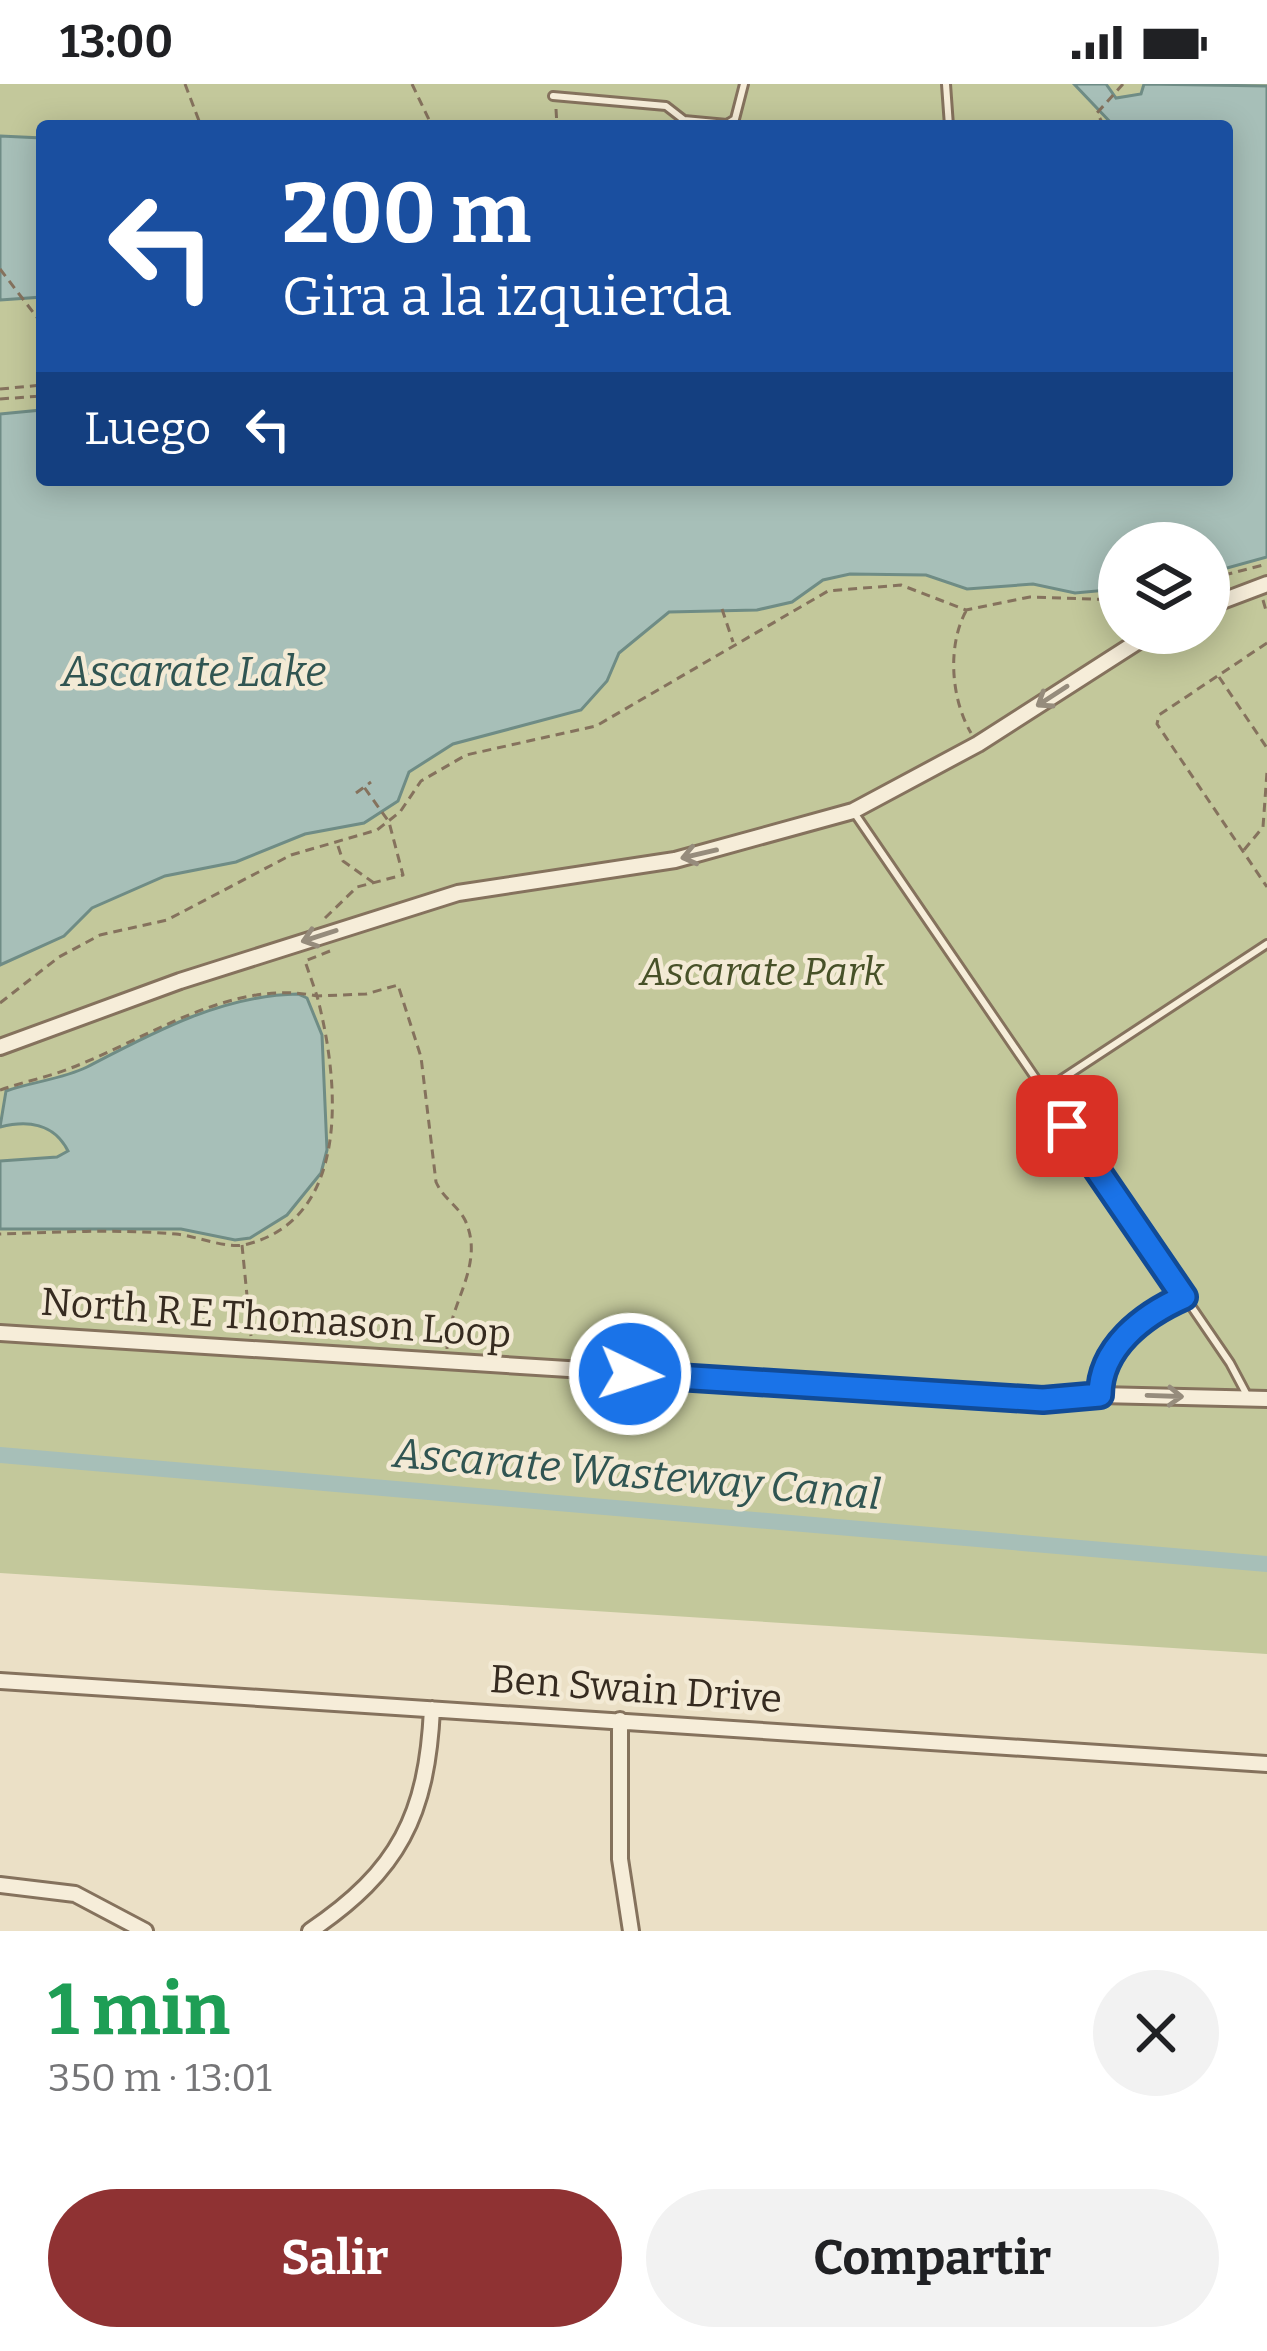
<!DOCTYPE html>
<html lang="es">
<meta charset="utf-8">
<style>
:root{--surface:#fff;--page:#f2f2f2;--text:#202124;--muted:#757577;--accent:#8f3233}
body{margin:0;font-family:Bitter,serif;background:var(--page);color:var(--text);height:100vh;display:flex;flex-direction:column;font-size:45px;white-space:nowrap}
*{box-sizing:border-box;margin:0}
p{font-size:39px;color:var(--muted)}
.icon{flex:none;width:66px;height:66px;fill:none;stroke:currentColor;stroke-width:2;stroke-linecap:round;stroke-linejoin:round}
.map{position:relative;height:1847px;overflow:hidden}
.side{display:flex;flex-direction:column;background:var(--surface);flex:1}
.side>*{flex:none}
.hud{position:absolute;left:36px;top:36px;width:1197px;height:366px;border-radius:12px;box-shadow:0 6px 30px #0003;background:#1a4fa0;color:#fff;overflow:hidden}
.controls{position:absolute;left:1098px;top:438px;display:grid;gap:24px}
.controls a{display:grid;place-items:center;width:132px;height:132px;border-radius:50%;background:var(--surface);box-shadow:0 6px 30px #0003;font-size:60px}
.pin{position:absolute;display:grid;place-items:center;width:102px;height:102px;color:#fff;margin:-51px;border-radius:24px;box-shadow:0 6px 18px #0006}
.me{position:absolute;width:132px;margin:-66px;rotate:94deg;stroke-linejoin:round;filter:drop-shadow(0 0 9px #0008)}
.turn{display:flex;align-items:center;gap:42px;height:252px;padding:0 48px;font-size:54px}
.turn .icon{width:156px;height:156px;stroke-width:2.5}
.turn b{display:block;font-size:84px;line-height:102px}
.then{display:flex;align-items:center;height:114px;padding:0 48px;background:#0003;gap:24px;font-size:45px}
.round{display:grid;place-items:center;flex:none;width:126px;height:126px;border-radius:63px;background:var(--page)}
.summary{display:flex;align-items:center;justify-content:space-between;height:204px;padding:0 48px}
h1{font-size:72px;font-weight:700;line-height:90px;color:#1e9e55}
.primary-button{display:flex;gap:24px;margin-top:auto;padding:24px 48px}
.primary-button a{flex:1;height:138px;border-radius:72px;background:var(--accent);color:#fff;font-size:48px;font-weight:700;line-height:138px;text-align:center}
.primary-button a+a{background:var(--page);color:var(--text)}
.status{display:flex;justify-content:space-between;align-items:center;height:84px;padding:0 60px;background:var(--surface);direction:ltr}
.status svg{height:33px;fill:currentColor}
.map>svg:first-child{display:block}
.green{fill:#c3c89b;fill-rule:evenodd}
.water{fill:#a7bfb8;stroke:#6f8c85;stroke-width:3}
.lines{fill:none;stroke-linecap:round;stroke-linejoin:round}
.canal{stroke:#a7bfb8;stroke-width:16}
.lane-casing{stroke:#85725d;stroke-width:12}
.street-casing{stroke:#85725d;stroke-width:20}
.path{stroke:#85725d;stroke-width:3;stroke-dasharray:9 6;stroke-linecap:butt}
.lane{stroke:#f6edd9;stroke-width:6}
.street{stroke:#f6edd9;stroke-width:14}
.oneway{stroke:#968c7c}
.route-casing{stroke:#114b97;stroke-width:30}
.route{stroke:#1a73e8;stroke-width:21}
.labels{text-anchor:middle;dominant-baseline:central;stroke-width:9;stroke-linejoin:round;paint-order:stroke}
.park-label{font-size:39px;font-style:italic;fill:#475128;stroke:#f3ead5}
.street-label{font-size:39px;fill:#362b20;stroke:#f3ead5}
.water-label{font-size:42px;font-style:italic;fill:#305552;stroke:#f3ead5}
</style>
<div class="status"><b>13:00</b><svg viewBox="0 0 49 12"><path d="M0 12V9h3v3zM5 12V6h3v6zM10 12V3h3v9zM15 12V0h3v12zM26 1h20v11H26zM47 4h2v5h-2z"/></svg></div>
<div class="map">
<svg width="1267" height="1847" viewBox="0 0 1267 1847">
<rect width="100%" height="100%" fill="#ebe0c6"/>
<path class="green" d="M0 0H1267V1570L0 1489ZM42 42H1227V396H42ZM1119 459H1209V549H1119Z"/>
<path class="water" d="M1074 0H1106L1116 14 1141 10 1144 0 1267 2V473L1209 489V459H1119V505L1075 509 1033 500 967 505 926 491 850 490 823 496 792 518 757 526 669 528 619 569 607 597 581 626 453 660 409 688 398 717 364 739 305 750 236 778 165 792 92 824 64 852 0 881V330L42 326V396H1227V42H1114Z
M0 52 42 54V213L0 216Z
M298 910 307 914 322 951 327 1066 321 1089 287 1131 250 1154 235 1156 181 1145H0V1077L57 1073 68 1067C54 1039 27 1036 0 1043L6 1007C31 998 63 995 87 983 152 949 222 911 298 910Z"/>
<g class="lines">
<path class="canal" d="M0 1371 1267 1480"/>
<g class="lane-casing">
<path id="lane" d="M946 0 949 42
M553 12 666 22 684 36 727 40 735 35 744 0
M853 727 1230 1279 1248 1313
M1045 1006 1267 860
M1100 1307C1100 1262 1145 1230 1184 1213"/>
</g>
<g class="street-casing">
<path id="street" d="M1209 522 1267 500
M0 963 180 897 458 809 675 776 853 727 978 660 1151 549
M0 1249 1043 1315 1100 1311 1267 1315
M0 1597 1267 1680
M620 1636V1775L631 1847
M0 1801 75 1810 145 1847
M310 1847C399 1787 427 1731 432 1625"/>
</g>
<path class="path" d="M185 0 201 42
M412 0 432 42
M556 25 557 42
M1104 42 1097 29 1123 0
M0 185 42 240
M0 305 42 301
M0 315 42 312
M1114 474 1119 473
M1209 495 1267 480
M1263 516 1267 530
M722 525 733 558
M966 527C947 562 951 615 971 649
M1267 559 1159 631 1157 640 1267 803
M1219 593 1267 664
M356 709 371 698
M338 762 343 777 374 799
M1244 766 1263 743 1267 688
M325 834 357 803 403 791 389 738 364 703
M330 867 305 877 317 912 366 910 398 901 421 973 436 1098C443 1114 458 1122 465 1136 486 1181 448 1220 447 1265
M0 919 59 873 100 851 167 836 291 771 377 746 400 728 421 697 466 671 596 642 828 507 901 501 966 526 1030 513 1119 516
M0 1006C23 998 48 993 71 984 147 955 231 894 317 912 338 991 354 1132 248 1160 228 1166 197 1152 176 1150 118 1145 58 1148 0 1150
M242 1161 251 1252"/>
<use href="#lane" class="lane"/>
<use href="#street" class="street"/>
</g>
<defs><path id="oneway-shaft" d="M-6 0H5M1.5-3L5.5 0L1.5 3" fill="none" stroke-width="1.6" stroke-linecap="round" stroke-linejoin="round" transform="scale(3)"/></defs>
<g class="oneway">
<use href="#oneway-shaft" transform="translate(1052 612) rotate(147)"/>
<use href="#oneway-shaft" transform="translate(699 770) rotate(167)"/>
<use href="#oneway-shaft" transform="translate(319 852) rotate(162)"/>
<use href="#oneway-shaft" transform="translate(1165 1312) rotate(2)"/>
</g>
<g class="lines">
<g class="route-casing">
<path id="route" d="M630 1290 1043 1316 1100 1311C1100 1264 1143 1231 1184 1213L1067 1042"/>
</g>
<use href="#route" class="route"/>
</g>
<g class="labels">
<g class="park-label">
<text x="762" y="888">Ascarate Park</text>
</g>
<g class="street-label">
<text transform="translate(276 1234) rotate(4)">North R E Thomason Loop</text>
<text transform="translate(636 1605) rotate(4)">Ben Swain Drive</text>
</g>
<g class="water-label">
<text x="194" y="588">Ascarate Lake</text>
<text transform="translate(637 1390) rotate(5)">Ascarate Wasteway Canal</text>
</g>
</g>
</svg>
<div class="controls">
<a><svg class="icon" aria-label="layers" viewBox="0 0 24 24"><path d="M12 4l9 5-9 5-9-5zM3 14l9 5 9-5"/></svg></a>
</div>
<div class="pin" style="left:1067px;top:1042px;background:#d93025"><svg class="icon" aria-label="arrive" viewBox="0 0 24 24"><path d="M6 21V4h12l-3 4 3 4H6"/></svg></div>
<svg class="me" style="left:630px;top:1290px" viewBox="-20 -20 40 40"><circle r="17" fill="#1a73e8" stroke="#fff" stroke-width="3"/><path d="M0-11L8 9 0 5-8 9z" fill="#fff"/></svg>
<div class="hud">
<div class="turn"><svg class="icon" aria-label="left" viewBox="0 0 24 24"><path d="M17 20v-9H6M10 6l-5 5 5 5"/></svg><div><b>200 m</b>Gira a la izquierda</div></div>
<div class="then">Luego<svg class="icon" aria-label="left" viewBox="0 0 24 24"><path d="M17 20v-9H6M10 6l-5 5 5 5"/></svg></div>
</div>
</div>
<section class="side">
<div class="summary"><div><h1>1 min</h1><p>350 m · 13:01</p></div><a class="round"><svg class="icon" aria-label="close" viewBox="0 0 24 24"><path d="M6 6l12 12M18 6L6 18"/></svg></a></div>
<div class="primary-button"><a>Salir</a><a>Compartir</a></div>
</section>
